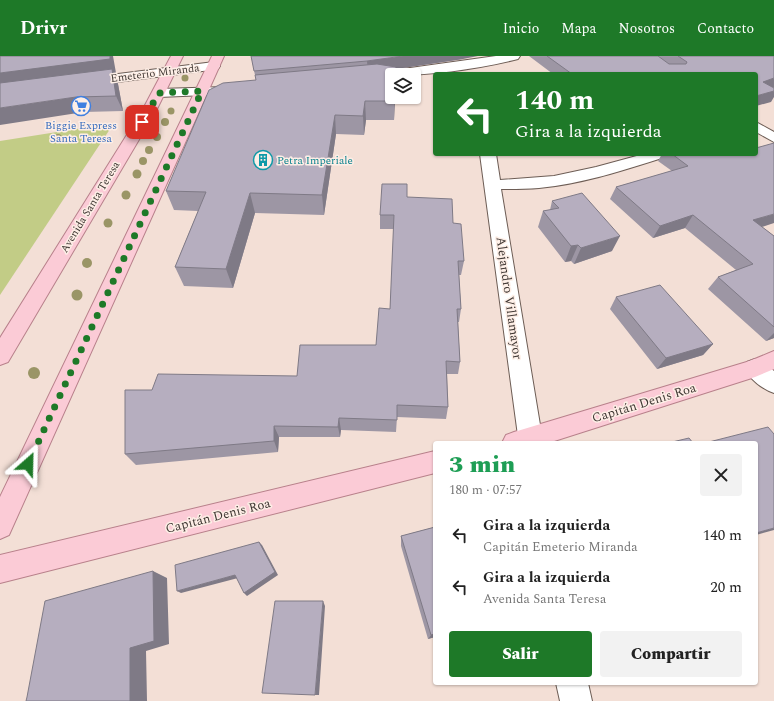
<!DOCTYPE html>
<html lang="es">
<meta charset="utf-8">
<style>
:root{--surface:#fff;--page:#f2f2f2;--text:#222;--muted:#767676;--accent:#1e7928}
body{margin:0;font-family:Spectral,serif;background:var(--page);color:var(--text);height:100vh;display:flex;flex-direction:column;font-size:15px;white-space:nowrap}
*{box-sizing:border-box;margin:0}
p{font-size:13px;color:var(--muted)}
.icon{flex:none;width:22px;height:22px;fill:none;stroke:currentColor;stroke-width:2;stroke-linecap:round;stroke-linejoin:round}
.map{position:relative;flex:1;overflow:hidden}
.sheet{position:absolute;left:433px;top:385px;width:325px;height:244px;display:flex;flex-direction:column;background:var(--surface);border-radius:4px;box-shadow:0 1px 3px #0004}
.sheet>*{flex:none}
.guide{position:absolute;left:433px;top:16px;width:325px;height:84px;border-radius:4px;box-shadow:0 1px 3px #0004;background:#1e7928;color:#fff;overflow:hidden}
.buttons{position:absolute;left:385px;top:12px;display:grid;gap:8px}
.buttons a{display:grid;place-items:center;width:36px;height:36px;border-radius:4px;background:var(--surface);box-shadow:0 1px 3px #0004;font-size:20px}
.pin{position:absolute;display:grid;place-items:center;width:34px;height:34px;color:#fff;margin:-17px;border-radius:8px;box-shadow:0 2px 6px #0006}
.me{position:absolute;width:44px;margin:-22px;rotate:25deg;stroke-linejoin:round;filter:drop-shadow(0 0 3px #0008)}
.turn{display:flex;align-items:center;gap:14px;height:84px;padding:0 16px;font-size:18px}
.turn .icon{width:52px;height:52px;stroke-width:2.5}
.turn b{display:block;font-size:28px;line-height:34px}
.round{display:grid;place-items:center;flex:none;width:42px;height:42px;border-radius:4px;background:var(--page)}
.overview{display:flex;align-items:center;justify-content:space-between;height:68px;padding:0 16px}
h1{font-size:24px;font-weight:800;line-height:30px;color:#1e9e55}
.action{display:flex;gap:8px;margin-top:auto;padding:8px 16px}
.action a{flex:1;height:46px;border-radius:4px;background:var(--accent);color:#fff;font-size:16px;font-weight:800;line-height:46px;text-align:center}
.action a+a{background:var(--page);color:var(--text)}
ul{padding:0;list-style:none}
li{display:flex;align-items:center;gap:12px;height:52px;padding:0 16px}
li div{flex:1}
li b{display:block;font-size:15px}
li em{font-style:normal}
header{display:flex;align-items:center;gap:24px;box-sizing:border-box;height:56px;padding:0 20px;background:var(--accent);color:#fff}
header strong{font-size:19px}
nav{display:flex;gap:22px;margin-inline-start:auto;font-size:14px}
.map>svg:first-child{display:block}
.green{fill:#c2cc86}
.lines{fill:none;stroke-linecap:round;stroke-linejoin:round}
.minor-casing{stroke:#6d5d55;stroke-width:2}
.major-casing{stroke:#b8818b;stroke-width:2}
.minor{fill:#fff;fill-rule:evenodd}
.major{fill:#fbcbd6;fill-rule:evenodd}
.tree{fill:#9a9566}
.wall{fill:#9d96a4}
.shaded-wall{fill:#7f7a86}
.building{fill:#b6aebf;stroke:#7f7a86}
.route{stroke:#1e7928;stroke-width:7;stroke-dasharray:0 12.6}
.labels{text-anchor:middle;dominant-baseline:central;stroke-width:3;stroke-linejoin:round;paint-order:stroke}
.far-street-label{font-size:11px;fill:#403834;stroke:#fdeee6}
.far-shop-label{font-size:11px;fill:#366cbe;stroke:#fdeee6}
.far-culture-label{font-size:11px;fill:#0d838f;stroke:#fdeee6;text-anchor:start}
.street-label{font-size:13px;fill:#403834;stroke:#fdeee6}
</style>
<header>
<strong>Drivr</strong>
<nav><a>Inicio</a><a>Mapa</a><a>Nosotros</a><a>Contacto</a></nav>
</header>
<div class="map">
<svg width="774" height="645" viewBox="0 0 774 645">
<rect width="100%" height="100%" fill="#f3dfd6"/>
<path class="green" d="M114 67 0 239V85Z"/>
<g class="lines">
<g class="minor-casing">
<path id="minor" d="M496 0H520L518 3C477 13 434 19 392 19V23L367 26 361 22 367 18Z
M214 6 218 7 220 10 218 13 86 30 80 26 86 22Z
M225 31 230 32 232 35 230 38 159 41 152 37 159 33Z
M756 66 774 76V86L756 76Z
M480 98H496L500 124 554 120 596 111 644 98H668L665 101C624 114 582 128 539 132 526 133 514 133 501 133L543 387H519Z
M755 303 763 306 774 315V337C762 333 750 323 744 312L747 306Z
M556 627H588L592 645H560Z"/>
</g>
<g class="major-casing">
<path id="major" d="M171 0H183L157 53 8 306 0 309V282L143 53Z
M212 0H224L9 479 0 483V441Z
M774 295V313L755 321 548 387H502L506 379 514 376 750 305Z
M435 395V417L0 527V499Z"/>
</g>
<use href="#minor" class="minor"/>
<use href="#major" class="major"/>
</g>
<g class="tree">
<circle cx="185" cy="22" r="3.5"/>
<circle cx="171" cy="55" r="3.5"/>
<circle cx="165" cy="66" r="4"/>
<circle cx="157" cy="81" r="4"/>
<circle cx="58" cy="82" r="4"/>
<circle cx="149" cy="94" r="4"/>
<circle cx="143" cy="105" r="4"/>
<circle cx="137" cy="118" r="4.5"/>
<circle cx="126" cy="139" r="4.5"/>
<circle cx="108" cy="167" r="4.5"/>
<circle cx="87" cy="207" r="5"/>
<circle cx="77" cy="239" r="5.5"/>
<circle cx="34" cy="317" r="6"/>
</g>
<path class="wall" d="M0 0 116 17 114 18 118 28 123 55 84 56Z
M251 0 463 3 396 13V19L392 41H395L394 64H366L364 79 336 78 324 159 255 157 233 232 184 230 175 211 198 155 174 154 166 135 256 24Z
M529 0H774L771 46 756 18H553Z
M662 98H756L762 171 774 180V282L766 285 708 233 718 221 736 214 685 172 653 182 610 143 616 131 672 115 658 105Z
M407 141 453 167 464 205 461 219H459L461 253 459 266H458L460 306 458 318H447L448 351 446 363 397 361 396 376 341 374 340 381H279L278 396 136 409 125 398 152 334 297 320 376 289 390 253 394 173H380V159Z
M552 145 612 195 574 208 571 205 565 206 538 171 543 155 550 154Z
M616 241 713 288 703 299 657 313 610 253Z
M435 471V581L428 583 401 490V480Z"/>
<path class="shaded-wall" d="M110 0H113L116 17 114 18 118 28 123 55 116 40 0 32V17Z
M403 0H478L463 3 396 13V19L368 17 367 5Z
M774 22V32L763 26Z
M774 35V41L771 46 756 50V40Z
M76 41 84 56 0 69V52Z
M394 41H395L394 64Z
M365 45 366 64 364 79 363 60Z
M335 59 336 78 324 159 322 139Z
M250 137 255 157 233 232 226 213Z
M774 158V167L744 177 753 164Z
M693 159 685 172 653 182 660 170Z
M620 180 612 195 574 208 581 192Z
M578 189 571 205 565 206 571 190Z
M774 277V282L766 285Z
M713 288 703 299 657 313 666 302Z
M339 362 341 374 340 381 338 371Z
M274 370 279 381 278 396 274 385Z
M774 472V474L756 479V477Z
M259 486 262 489 278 519 247 540 244 537Z
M153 515 167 522 169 588 146 595 147 645H130V592Z
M235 519 238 522 181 537 177 535Z
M323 545 325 550 319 639H315Z
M435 578V581L428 583 431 579Z"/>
<path class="building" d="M0 0H110V3L0 17Z
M251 0H403L367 5 254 15Z
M547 0H658L669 8H686L687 6 678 0H774V22L763 26 774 32V35L756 40V18H572Z
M377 8 396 11V19H392V41H394V45H365L363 60 335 59 322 139 250 137 226 213 175 211 206 136 166 135 209 34 223 27 256 24 255 19Z
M112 13 116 40 76 41 0 52V27Z
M774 87V158L753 164 774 180V271L718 221 753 208 693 159 660 170 616 131 688 110 672 98H756V92Z
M382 128H407V141L452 143 453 167 461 168 464 205H458L461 253H457L460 306 446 305 448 351 397 349V364L339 362 338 371 274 370V385L125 398V334H152L158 318 297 320 300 289H376L379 252 390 253 394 159H380Z
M582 137 620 180 581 192 578 189 571 190 543 155 559 152 552 145Z
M660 229 713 288 666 302 616 241Z
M768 371 774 378V472L756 477V387H705Z
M689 382 693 387H668Z
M435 471V578L431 579 401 480Z
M259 486 275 516 244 537 235 519 177 535 175 509Z
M153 515 154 585 130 592V645H26L27 641 45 545Z
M275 545H323L315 639 262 637Z"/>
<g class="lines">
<path class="route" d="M28 408 202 35 159 37 142 66"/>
</g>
<defs>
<g id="supermarket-ring" transform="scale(1)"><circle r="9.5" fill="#fdeee6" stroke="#3f7fe0" stroke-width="1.5"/><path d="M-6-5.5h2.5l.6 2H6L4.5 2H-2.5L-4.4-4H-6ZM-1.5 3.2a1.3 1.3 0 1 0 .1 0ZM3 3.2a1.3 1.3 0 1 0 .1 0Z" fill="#3f7fe0"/></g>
<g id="building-ring" transform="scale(1)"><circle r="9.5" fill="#fdeee6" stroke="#0f9aa8" stroke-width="1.5"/><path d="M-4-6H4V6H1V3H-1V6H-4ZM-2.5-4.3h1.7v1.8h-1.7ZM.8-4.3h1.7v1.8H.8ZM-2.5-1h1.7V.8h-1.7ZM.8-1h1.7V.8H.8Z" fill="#0f9aa8"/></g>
</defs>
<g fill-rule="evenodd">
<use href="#supermarket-ring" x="81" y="50"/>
<use href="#building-ring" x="263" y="104"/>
</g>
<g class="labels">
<g class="far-street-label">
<text transform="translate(155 17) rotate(-7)">Emeterio Miranda</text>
<text transform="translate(90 151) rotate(-59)">Avenida Santa Teresa</text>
</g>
<g class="far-shop-label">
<text x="81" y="69">Biggie Express<tspan x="81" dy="13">Santa Teresa</tspan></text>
</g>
<g class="far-culture-label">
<text x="277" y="104">Petra Imperiale</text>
</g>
<g class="street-label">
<text transform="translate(509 242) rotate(82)">Alejandro Villamayor</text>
<text transform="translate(644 347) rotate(-17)">Capitán Denis Roa</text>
<text transform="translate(218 460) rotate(-14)">Capitán Denis Roa</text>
</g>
</g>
</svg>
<div class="buttons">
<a><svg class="icon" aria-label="layers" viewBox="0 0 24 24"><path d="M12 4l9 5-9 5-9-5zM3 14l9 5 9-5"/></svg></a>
</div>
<div class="pin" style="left:142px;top:66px;background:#d93025"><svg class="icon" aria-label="arrive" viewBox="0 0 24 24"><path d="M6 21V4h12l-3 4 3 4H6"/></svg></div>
<svg class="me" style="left:28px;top:408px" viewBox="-20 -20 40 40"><path d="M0-17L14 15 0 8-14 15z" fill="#1e7928" stroke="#fff" stroke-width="4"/></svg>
<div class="guide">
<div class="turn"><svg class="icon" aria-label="left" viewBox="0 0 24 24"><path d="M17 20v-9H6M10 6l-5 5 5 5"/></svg><div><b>140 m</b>Gira a la izquierda</div></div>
</div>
<section class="sheet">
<div class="overview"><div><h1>3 min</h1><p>180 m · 07:57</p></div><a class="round"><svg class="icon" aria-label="close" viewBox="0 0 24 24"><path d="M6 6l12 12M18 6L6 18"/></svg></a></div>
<ul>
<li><svg class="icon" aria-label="left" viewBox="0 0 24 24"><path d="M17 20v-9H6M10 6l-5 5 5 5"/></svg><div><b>Gira a la izquierda</b><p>Capitán Emeterio Miranda</p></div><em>140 m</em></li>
<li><svg class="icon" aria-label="left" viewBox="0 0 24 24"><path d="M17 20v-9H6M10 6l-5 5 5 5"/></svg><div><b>Gira a la izquierda</b><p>Avenida Santa Teresa</p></div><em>20 m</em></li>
</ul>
<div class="action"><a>Salir</a><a>Compartir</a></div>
</section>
</div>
